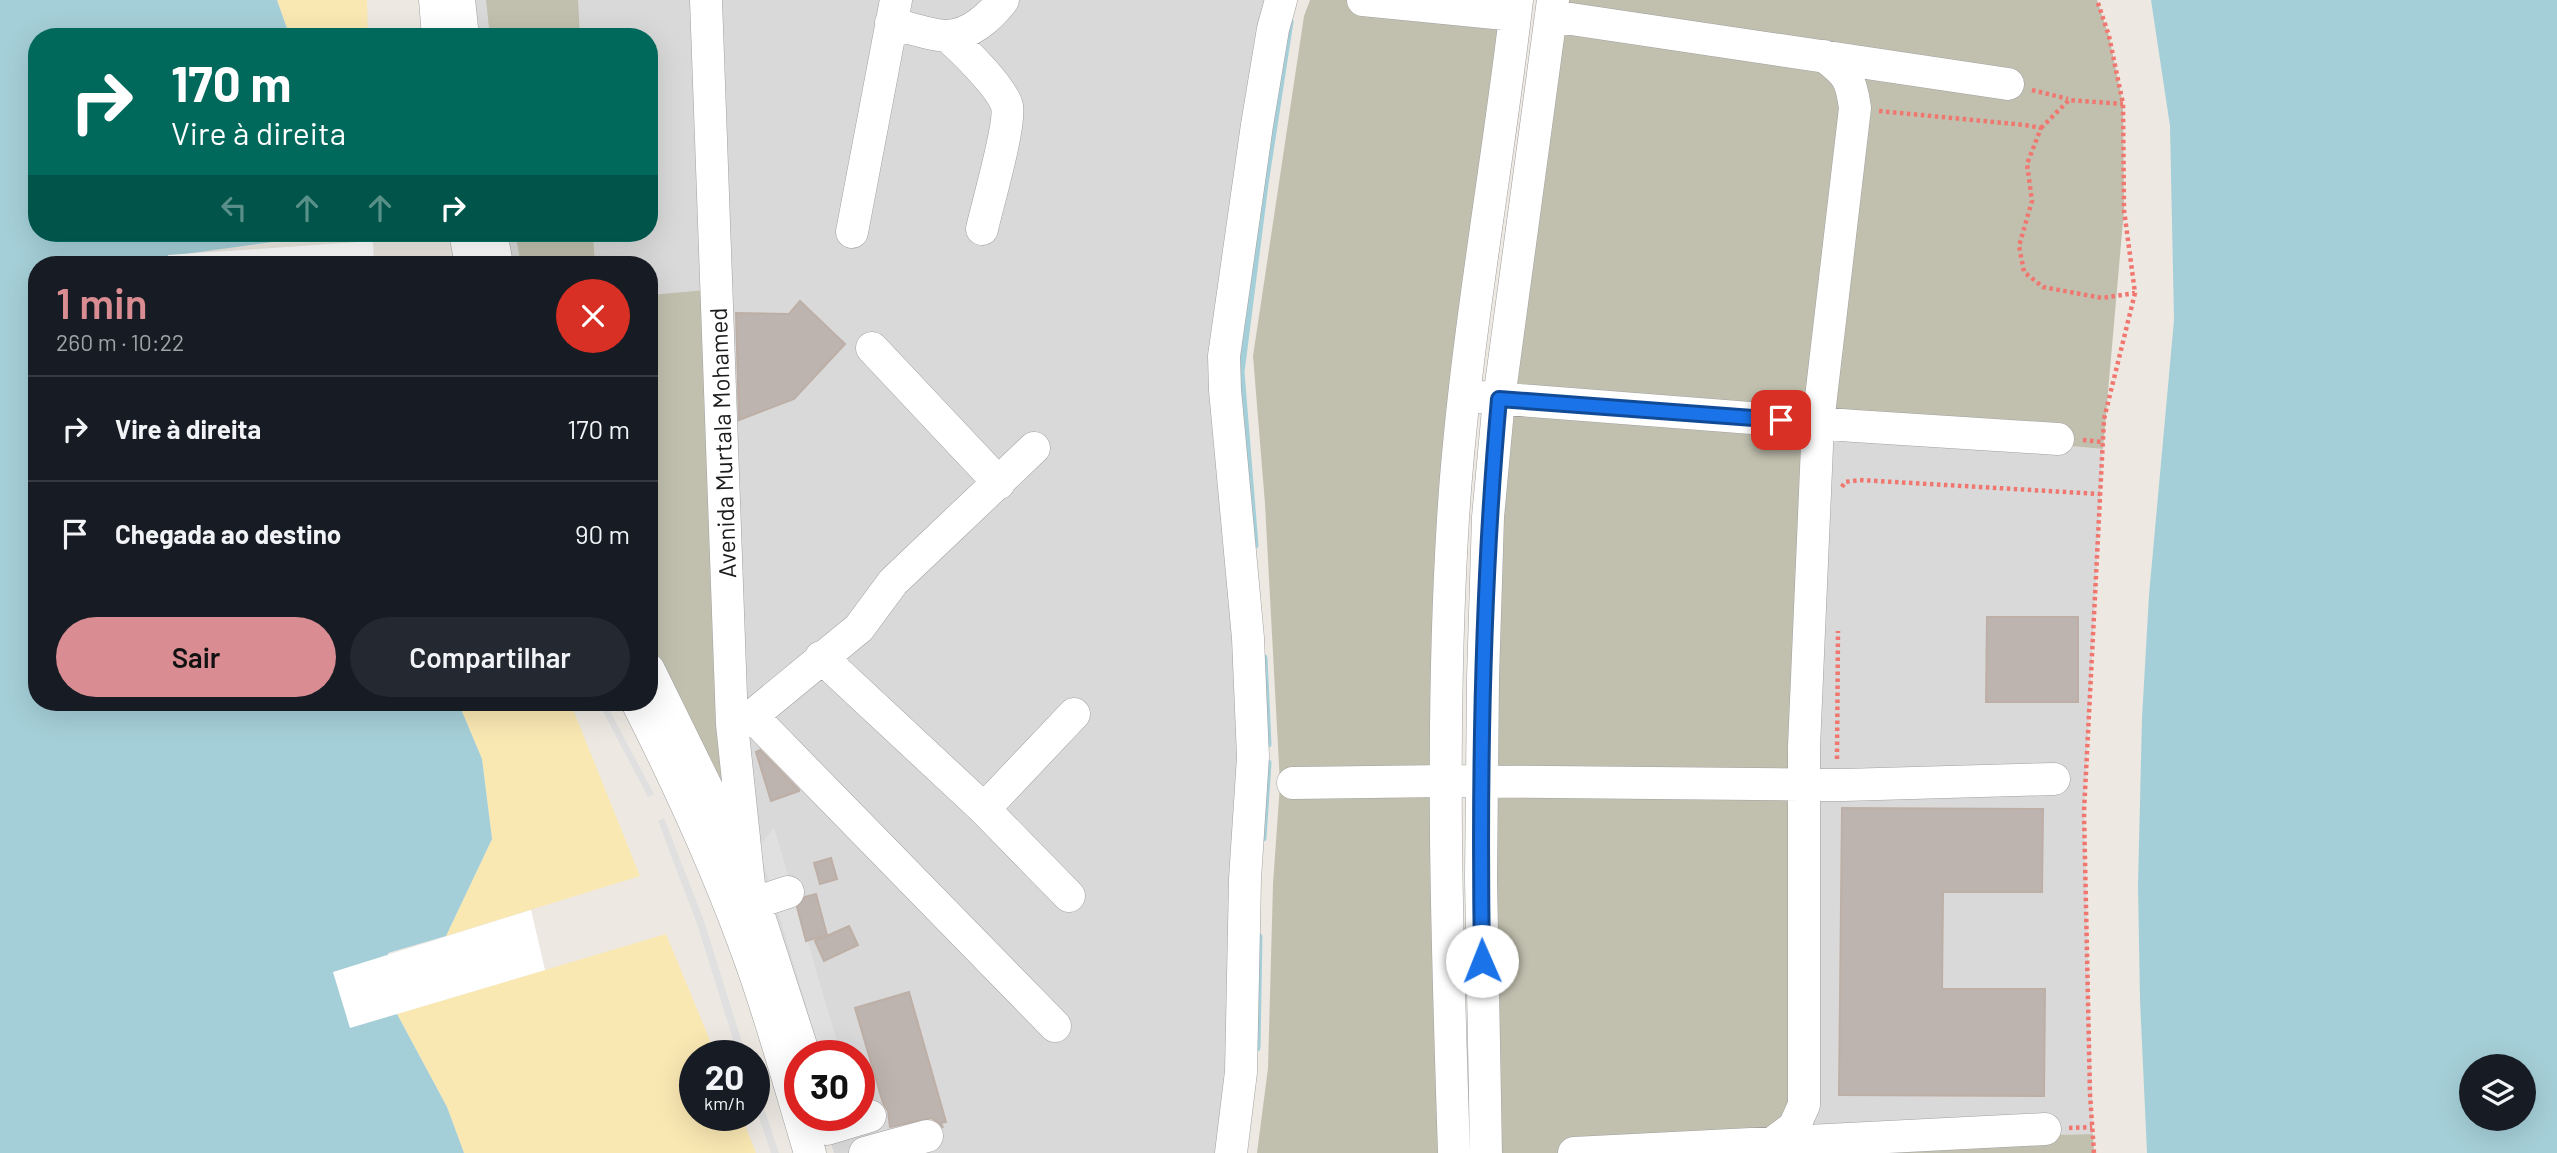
<!DOCTYPE html>
<html lang="pt">
<meta charset="utf-8">
<style>
:root{--surface:#171b24;--page:#242831;--text:#f1f3f6;--muted:#9ea1a6;--line:#363941;--accent:#d98c91}
body{margin:0;font-family:Barlow,sans-serif;background:var(--page);color:var(--text);height:100vh;display:flex;flex-direction:column;font-size:26px;white-space:nowrap}
*{box-sizing:border-box;margin:0}
p{font-size:23px;color:var(--muted)}
.icon{flex:none;width:38px;height:38px;fill:none;stroke:currentColor;stroke-width:2;stroke-linecap:round;stroke-linejoin:round}
.map{position:relative;flex:1;overflow:hidden}
.drawer{position:absolute;left:28px;top:256px;width:630px;height:455px;display:flex;flex-direction:column;background:var(--surface);border-radius:28px;box-shadow:0 7px 28px #0002}
.drawer>*{flex:none}
.top-card{position:absolute;left:28px;top:28px;width:630px;height:214px;border-radius:28px;box-shadow:0 7px 28px #0002;background:#00695c;color:#fff;overflow:hidden}
.fabs{position:absolute;left:2459px;top:1054px;display:grid;gap:14px}
.fabs a{display:grid;place-items:center;width:77px;height:77px;border-radius:50%;background:var(--surface);box-shadow:0 7px 28px #0002;font-size:35px}
.speed{position:absolute;left:679px;top:1040px;display:flex;gap:14px;font-size:35px;font-weight:700;text-align:center}
.speed>*{display:grid;place-content:center;width:91px;height:91px;border-radius:50%;background:var(--surface);box-shadow:0 7px 28px #0002;line-height:1}
.speed small{font-size:18px;font-weight:400}
.speed .limit{border:10px solid #d22;background:#fff;color:#111}
.pin{position:absolute;display:grid;place-items:center;width:60px;height:60px;color:#fff;margin:-30px;border-radius:14px;box-shadow:0 4px 10px #0006}
.me{position:absolute;width:77px;margin:-38px;rotate:359deg;stroke-linejoin:round;filter:drop-shadow(0 0 5px #0008)}
.turn{display:flex;align-items:center;gap:24px;height:147px;padding:0 28px;font-size:32px}
.turn .icon{width:91px;height:91px;stroke-width:2.5}
.turn b{display:block;font-size:49px;line-height:60px}
.lanes{display:flex;align-items:center;height:66px;padding:0 28px;background:#0003;justify-content:center;gap:35px;direction:ltr}
.lanes .off{opacity:.35}
.round{display:grid;place-items:center;flex:none;width:74px;height:74px;border-radius:37px;background:var(--page)}
.overview{display:flex;align-items:center;justify-content:space-between;height:119px;padding:0 28px}
h1{font-size:42px;font-weight:600;line-height:52px;color:var(--accent)}
.cta{display:flex;gap:14px;margin-top:auto;padding:14px 28px}
.cta a{flex:1;height:80px;border-radius:42px;background:var(--accent);color:#111;font-size:28px;font-weight:600;line-height:80px;text-align:center}
.cta a+a{background:var(--page);color:var(--text)}
ul{padding:0;list-style:none}
li{display:flex;align-items:center;gap:21px;height:105px;padding:0 28px;border-top:2px solid var(--line)}
li div{flex:1}
li b{display:block;font-size:26px}
li em{font-style:normal}
.map>svg:first-child{display:block}
.residential{fill:#dad9d9}
.construction{fill:#c1c0af}
.sand{fill:#fae8b3}
.parking{fill:#e0e0e0}
.water{fill:#a5cfd8;fill-rule:evenodd}
.pier{fill:#fff}
.lines{fill:none;stroke-linecap:round;stroke-linejoin:round}
.stream{stroke:#a5cfd8;stroke-width:7}
.building{fill:#bdb4af;stroke:#bdafa6;stroke-width:2}
.minor-casing{stroke:#a0a0a0;stroke-width:33}
.path{stroke:#f07770;stroke-width:4.5;stroke-dasharray:3.5 3.5;stroke-linecap:butt}
.minor{stroke:#fff;stroke-width:32}
.route-casing{stroke:#114b97;stroke-width:18}
.route{stroke:#1a73e8;stroke-width:12}
.labels{text-anchor:middle;dominant-baseline:central;stroke-width:5;stroke-linejoin:round;paint-order:stroke}
.street-label{font-size:24px;fill:#1c1c1c;stroke:#fff}
</style>
<div class="map">
<svg width="2557" height="1153" viewBox="0 0 2557 1153">
<rect width="100%" height="100%" fill="#ede9e2"/>
<path class="residential" d="M465 0H1281L1228 323 1248 638 1227 1153H834L822 1115H859V1055H803L755 903 716 289 649 295V264H497L491 233H649V37H465Z
M1818 423 2103 449 2084 812 2093 1134 1774 1142Z"/>
<path class="construction" d="M486 0H578L580 37H490Z
M1310 0H1517L1464 396 1454 1153H1257L1268 1068 1273 884 1280 784 1265 504 1253 356 1304 16Z
M1553 0H2097L2109 36 2123 104 2124 210 2103 449 1819 423 1804 1105 1776 1142 2093 1134 2094 1153H1486L1499 399Z
M515 233H593L595 264H521Z
M716 289 748 878 649 670V295Z"/>
<path class="sand" d="M277 0H367L368 37H290Z
M458 702H570L640 876 446 936 492 839 482 759Z
M666 934 716 1055H695V1115H741L756 1153H464L447 1107 397 1014Z"/>
<path class="parking" d="M598 702H605L654 794 648 797Z
M664 818 704 921 746 1055H738L697 924 658 821Z
M774 827 841 1055H821L759 848Z
M754 1079 779 1153H771L754 1103Z"/>
<path class="water" d="M0 0H277L290 37H37V233H305L293 239 185 254V264H37V702H458L482 759 492 839 446 936 388 953 397 1014 447 1107 464 1153H0Z
M2151 0H2557V1153H2147L2140 1000 2138 884 2142 718 2149 595 2174 320 2170 126ZM2471 1066H2524V1118H2471Z"/>
<path class="pier" d="M373 241 374 264H169L168 255Z
M531 910 545 970 350 1028 333 972Z"/>
<g class="lines">
<path class="stream" d="M1255 545 1241 372 1265 184 1290 22
M1264 658 1268 744
M1263 838 1268 763
M1257 1048 1259 937"/>
</g>
<path class="building" d="M800 301 845 344 794 399 739 420 736 313 789 314Z
M1987 617H2078V702H1986Z
M760 750 799 790V791L771 801 756 752Z
M1842 808 2043 809 2042 892H1943L1942 989H2045L2044 1096 1839 1095Z
M831 858 837 879 820 884 814 863Z
M816 894 827 935 806 941 797 907 805 897Z
M849 926 858 945 824 961 815 941Z
M909 992 946 1122 941 1123 943 1128 939 1123 931 1118 890 1127 888 1111 883 1103 855 1008Z"/>
<g class="lines">
<g class="minor-casing">
<path id="minor" d="M435 0 438 37
M459 0 463 37
M706 0 732 724 749 885
M1363 0 1515 15
M1551 16 2008 84
M891 23C907 27 932 36 947 36 970 35 990 17 1003 0
M947 36C963 49 1002 88 1007 106 1011 125 987 206 982 229
M852 232 896 0
M465 233 471 264
M491 233 497 264
M872 348 999 483
M1480 397 1855 426 2058 439
M821 657 984 809 1069 896
M649 670 728 831 749 885 804 1055
M637 702C680 787 720 874 752 965 774 1027 791 1090 810 1153
M752 716 1055 1026
M732 724 752 716 859 628 893 582 1034 448
M1293 783 1446 781 1844 785 2054 779
M984 809 1074 714
M755 903 788 892
M827 1129 870 1116
M1774 1142 1794 1127 1804 1105V747L1818 423 1855 108C1851 79 1848 74 1824 56
M865 1153 927 1136
M1231 1153 1241 1072 1245 879 1253 757 1248 638 1225 390 1224 356 1257 125 1273 29 1281 0
M1454 1153C1447 942 1440 730 1453 519 1464 345 1497 173 1517 0
M1486 1153 1481 879 1483 678 1488 517 1499 399 1553 0
M1574 1153 2045 1129"/>
</g>
<path class="path" d="M2032 90 2068 99
M1879 111 2025 125 2041 128 2027 164 2032 201 2019 246 2024 272 2043 287 2102 298 2135 293
M2041 128 2069 100 2123 104
M2083 440 2103 442
M1842 487 1845 482 1860 480 2100 494
M1837 759 1838 631
M2069 1128 2092 1127
M2094 1153 2090 1094 2084 812 2104 419 2135 293 2124 210 2123 104 2109 36 2097 0"/>
<use href="#minor" class="minor"/>
</g>
<g class="lines">
<g class="route-casing">
<path id="route" d="M1482 961C1479 774 1482 586 1499 399L1781 420"/>
</g>
<use href="#route" class="route"/>
</g>
<g class="labels">
<g class="street-label">
<text transform="translate(722 443) rotate(-92)">Avenida Murtala Mohamed</text>
</g>
</g>
</svg>
<div class="fabs">
<a><svg class="icon" aria-label="layers" viewBox="0 0 24 24"><path d="M12 4l9 5-9 5-9-5zM3 14l9 5 9-5"/></svg></a>
</div>
<div class="speed"><div>20<small>km/h</small></div><div class="limit">30</div></div>
<div class="pin" style="left:1781px;top:420px;background:#d93025"><svg class="icon" aria-label="arrive" viewBox="0 0 24 24"><path d="M6 21V4h12l-3 4 3 4H6"/></svg></div>
<svg class="me" style="left:1482px;top:961px" viewBox="-20 -20 40 40"><circle r="19" fill="#fff"/><path d="M0-13L10 11 0 6-10 11z" fill="#1a73e8"/></svg>
<div class="top-card">
<div class="turn"><svg class="icon" aria-label="right" viewBox="0 0 24 24"><path d="M7 20v-9h11M14 6l5 5-5 5"/></svg><div><b>170 m</b>Vire à direita</div></div>
<div class="lanes"><svg class="icon off" aria-label="left" viewBox="0 0 24 24"><path d="M17 20v-9H6M10 6l-5 5 5 5"/></svg><svg class="icon off" aria-label="ahead" viewBox="0 0 24 24"><path d="M12 20V5M6 11l6-6 6 6"/></svg><svg class="icon off" aria-label="ahead" viewBox="0 0 24 24"><path d="M12 20V5M6 11l6-6 6 6"/></svg><svg class="icon" aria-label="right" viewBox="0 0 24 24"><path d="M7 20v-9h11M14 6l5 5-5 5"/></svg></div>
</div>
<section class="drawer">
<div class="overview"><div><h1>1 min</h1><p>260 m · 10:22</p></div><a class="round" style="background:#d93025;color:#fff"><svg class="icon" aria-label="close" viewBox="0 0 24 24"><path d="M6 6l12 12M18 6L6 18"/></svg></a></div>
<ul>
<li><svg class="icon" aria-label="right" viewBox="0 0 24 24"><path d="M7 20v-9h11M14 6l5 5-5 5"/></svg><div><b>Vire à direita</b></div><em>170 m</em></li>
<li><svg class="icon" aria-label="arrive" viewBox="0 0 24 24"><path d="M6 21V4h12l-3 4 3 4H6"/></svg><div><b>Chegada ao destino</b></div><em>90 m</em></li>
</ul>
<div class="cta"><a>Sair</a><a>Compartilhar</a></div>
</section>
</div>
